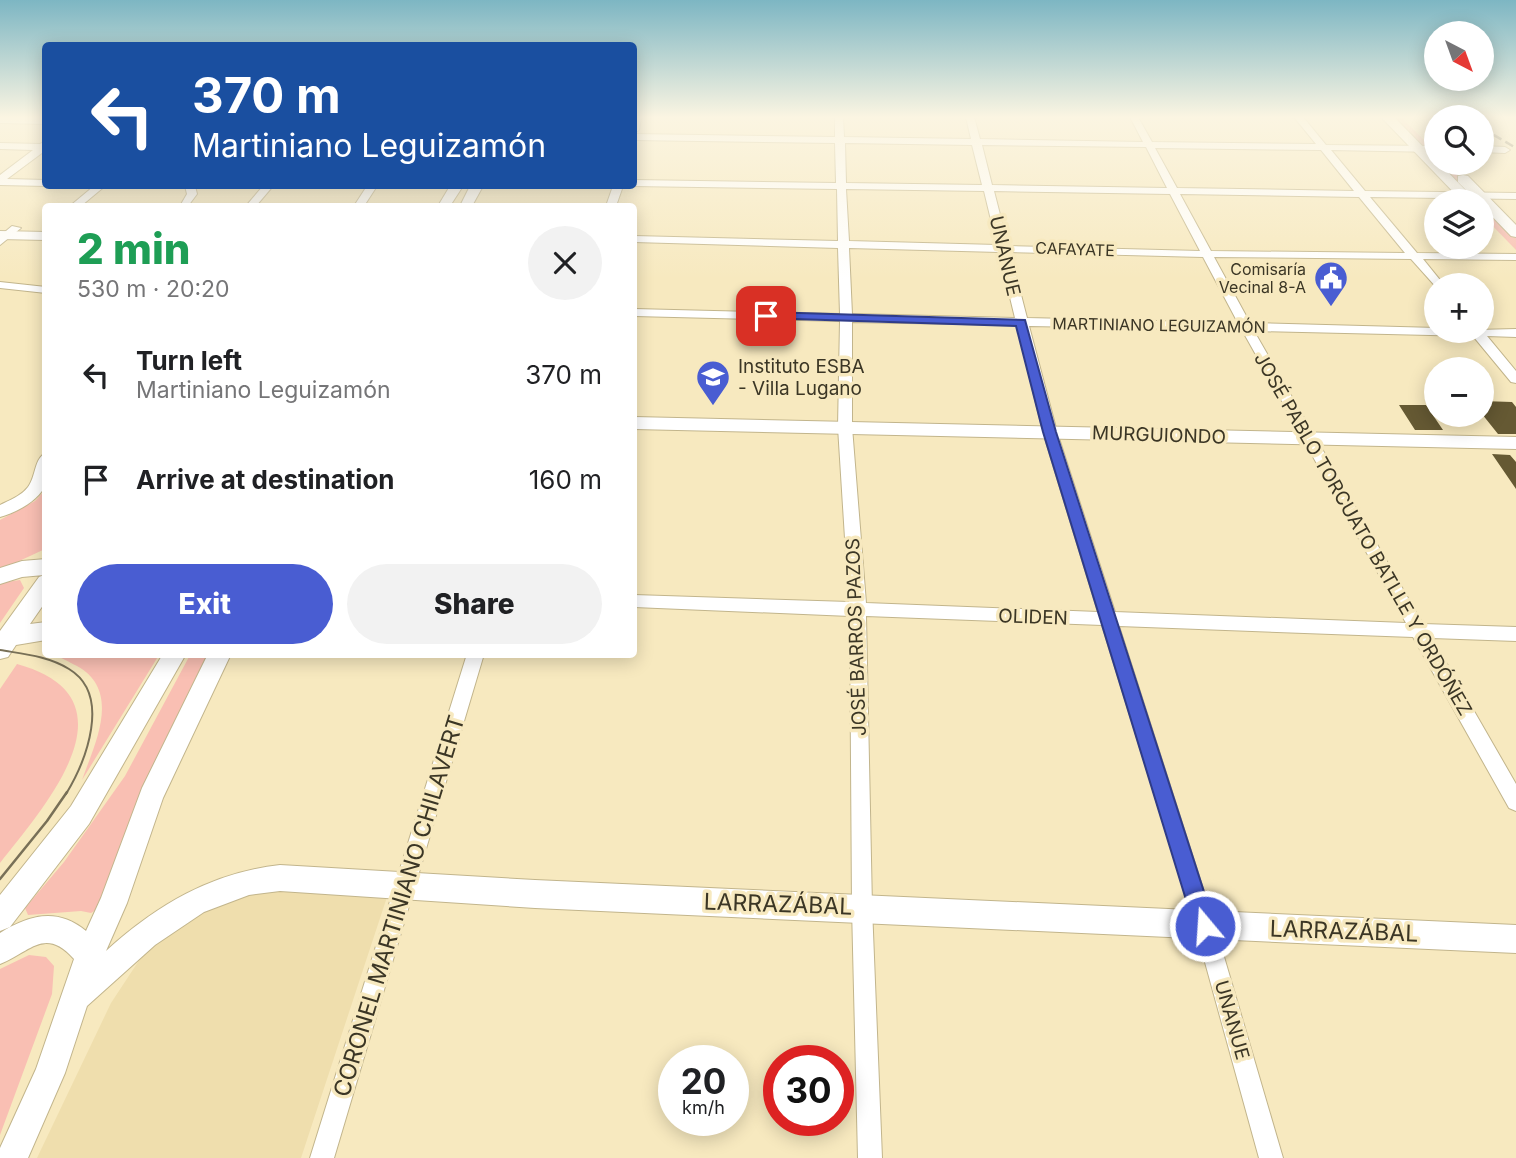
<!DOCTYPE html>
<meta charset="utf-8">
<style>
:root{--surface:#fff;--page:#f2f2f2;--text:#202124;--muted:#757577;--accent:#495dd2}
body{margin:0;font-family:Inter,sans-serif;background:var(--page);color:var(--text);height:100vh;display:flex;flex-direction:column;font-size:26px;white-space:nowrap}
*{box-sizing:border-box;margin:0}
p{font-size:23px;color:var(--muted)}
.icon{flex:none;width:38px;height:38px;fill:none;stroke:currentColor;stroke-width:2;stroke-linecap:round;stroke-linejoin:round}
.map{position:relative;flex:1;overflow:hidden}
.sheet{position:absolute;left:42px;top:203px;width:595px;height:455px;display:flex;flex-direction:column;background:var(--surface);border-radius:7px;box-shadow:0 4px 18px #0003}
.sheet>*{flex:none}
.guide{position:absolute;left:42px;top:42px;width:595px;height:147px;border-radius:7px;box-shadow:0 4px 18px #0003;background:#1a4fa0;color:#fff;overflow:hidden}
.needle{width:46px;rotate:139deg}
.tools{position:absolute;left:1424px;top:21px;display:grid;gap:14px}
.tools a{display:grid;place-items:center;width:70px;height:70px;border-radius:50%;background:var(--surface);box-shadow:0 4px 18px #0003;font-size:35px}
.speed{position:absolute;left:658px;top:1045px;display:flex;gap:14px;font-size:35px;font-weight:700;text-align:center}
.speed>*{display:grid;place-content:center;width:91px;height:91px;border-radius:50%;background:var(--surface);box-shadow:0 4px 18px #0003;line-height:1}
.speed small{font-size:18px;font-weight:400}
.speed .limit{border:10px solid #d22;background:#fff;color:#111}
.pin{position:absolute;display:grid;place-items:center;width:60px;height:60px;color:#fff;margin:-30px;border-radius:14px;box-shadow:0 4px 10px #0006}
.me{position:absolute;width:77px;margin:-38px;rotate:342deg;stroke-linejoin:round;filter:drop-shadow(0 0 5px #0008)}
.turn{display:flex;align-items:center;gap:24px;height:147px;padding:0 35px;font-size:32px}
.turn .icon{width:91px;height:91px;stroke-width:2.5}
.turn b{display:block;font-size:49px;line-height:60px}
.round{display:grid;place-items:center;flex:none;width:74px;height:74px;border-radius:37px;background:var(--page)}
.head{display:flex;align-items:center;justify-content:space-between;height:119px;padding:0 35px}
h1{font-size:42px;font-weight:800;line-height:52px;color:#1e9e55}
.cta{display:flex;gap:14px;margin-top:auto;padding:14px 35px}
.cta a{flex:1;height:80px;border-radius:42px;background:var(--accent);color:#fff;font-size:28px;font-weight:800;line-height:80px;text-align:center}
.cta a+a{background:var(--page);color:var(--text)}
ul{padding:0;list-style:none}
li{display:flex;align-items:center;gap:21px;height:105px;padding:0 35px}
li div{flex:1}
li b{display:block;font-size:26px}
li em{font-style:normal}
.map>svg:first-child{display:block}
.built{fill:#efdead}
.green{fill:#f9bfb3}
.building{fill:#655933}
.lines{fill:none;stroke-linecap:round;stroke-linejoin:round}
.street-casing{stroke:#c2b58c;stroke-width:2}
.secondary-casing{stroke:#c2b58c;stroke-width:2}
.street{fill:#fff;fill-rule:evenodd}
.secondary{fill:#fff;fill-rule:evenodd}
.tram-far1{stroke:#787057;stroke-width:2}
.tram{stroke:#787057;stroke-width:2.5}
.rail{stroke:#787057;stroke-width:2.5;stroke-dasharray:9 4.5;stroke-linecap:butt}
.route{fill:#495dd2;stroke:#2f3c88;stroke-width:2}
.labels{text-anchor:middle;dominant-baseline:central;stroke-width:7;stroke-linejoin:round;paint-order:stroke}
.far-street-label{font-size:16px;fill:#3b3625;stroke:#f7e9bf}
.far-poi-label{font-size:16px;fill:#3b3625;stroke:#f7e9bf;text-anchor:end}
.street-label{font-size:19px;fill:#3b3625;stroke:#f7e9bf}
.poi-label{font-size:19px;fill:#3b3625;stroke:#f7e9bf;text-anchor:start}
.near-street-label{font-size:23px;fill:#3b3625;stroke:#f7e9bf}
</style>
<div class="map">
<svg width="1516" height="1158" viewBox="0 0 1516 1158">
<rect width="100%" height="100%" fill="#f7e9bf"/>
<path class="built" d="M269 891 387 897 301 1158H37L111 1003 140 959 168 931 197 914 235 897Z"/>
<path class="green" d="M1387 117H1401L1437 153V163H1447L1516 233V250L1482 215V201H1469Z
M45 490V549L0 570V520L35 501Z
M20 580 24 588 0 623V583Z
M52 655H159L82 780C95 743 122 691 77 666 69 662 61 657 52 655Z
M190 655H209L96 910 91 913 81 911 28 915 25 908 64 862 125 776Z
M17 664C141 698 45 806 0 863V689Z
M29 955 46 957 54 966 52 994 0 1135V969Z"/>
<path class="building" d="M1482 401 1512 402 1516 407V434H1498L1482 414Z
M1399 405H1426L1443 430H1415Z
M1492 454 1510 455 1516 462V489Z"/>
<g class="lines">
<g class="street-casing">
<path id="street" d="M0 117 46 118V124L0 123Z
M634 117H641L639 130 634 133Z
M835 117H843L844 137 971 139 966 117H974L980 139 1143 142 1130 117H1138L1152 142 1316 144 1294 117H1303L1326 145 1437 146V152L1331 150 1365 191 1516 193V199L1370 197 1417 253 1516 254V260L1423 259 1444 285H1437V288L1411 259 1214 257 1250 323 1437 328V331L1516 329V337L1487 336 1516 371V383L1511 382 1473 336 1254 331 1423 624 1516 627V641L1432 638 1516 784V811L1509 808 1413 637 1119 626 1215 926 1283 1158H1259L1195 926 1102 625 866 616 872 907 882 1158H858L852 907 850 616 634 607V595L849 602 838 427 840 321 634 316V309L840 314 838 248 634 242V236L838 241 837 189 632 186 634 180 836 183 835 143 634 140V134L835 137ZM845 143 972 145 982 185 846 183ZM982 145 1146 147 1167 188 992 185ZM1155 148 1321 150 1354 191 1177 188ZM846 189 984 191 997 245 849 241ZM994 191 1170 194 1200 251 1008 246ZM1180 194 1359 197 1405 253 1211 251ZM849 248 999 252 1015 318 852 314ZM1010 252 1203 257 1238 323 1027 318ZM852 322 1017 325 1043 432 1098 612 866 603 852 427ZM1029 326 1242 330 1406 623 1115 612 1057 432Z
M46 141V150L7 179 46 180V186H48H46L0 185V175L33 150 0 149V143L40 144Z
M1482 146 1505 147 1510 150 1505 153 1482 152Z
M94 186H105L81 206H70Z
M185 186H195L197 194 188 206H180L187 194Z
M263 186H273L256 206H246Z
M367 186H377L364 206H354Z
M613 186H623L616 206H606Z
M12 226 21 228 0 245V236Z
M0 282 46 287V293L0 288Z
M46 453C46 462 48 474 46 483 41 500 15 513 0 517V505C10 500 21 496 28 487 36 477 34 458 46 453Z
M467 654H484L334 1158H310Z"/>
</g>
<g class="secondary-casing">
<path id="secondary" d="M1381 117H1394L1476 201H1462Z
M1463 175 1468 176 1516 225V237L1511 236 1482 206V201H1477L1458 182V176Z
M450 186H463L450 206H438Z
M470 186H483L472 206H460Z
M0 231 46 232V240L0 239Z
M634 417 1516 437V449L634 429Z
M46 559V601L30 624 46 622V640L16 645 8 657 0 659V631L39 577 44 575 22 577 0 584V568L22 561Z
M163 654H186L89 824 10 927 0 931V895L71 806Z
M208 654H231L163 798 127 903 106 951C157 905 211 873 280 865L535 880 1516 925V953L535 908 280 891 249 895 204 912 155 945 87 1006 65 1073 28 1158H0V1148L36 1069 74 959C45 926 30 952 0 964V933C29 915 57 907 86 931L101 898 142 788Z"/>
</g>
<use href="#street" class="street"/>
<use href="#secondary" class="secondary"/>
<path class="tram-far1" d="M0 650C23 654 48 656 69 669 112 695 86 761 66 794"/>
<path class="tram" d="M0 879 47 821 67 792"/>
<path class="rail" d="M1482 128 1516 148"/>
</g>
<linearGradient id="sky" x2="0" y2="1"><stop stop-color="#7db6c3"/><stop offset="0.42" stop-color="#fbf5e2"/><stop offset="1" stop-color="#fbf5e2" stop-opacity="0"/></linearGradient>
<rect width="1516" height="279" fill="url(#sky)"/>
<path class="route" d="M766 312 1025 320 1056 432 1215 926 1212 933 1205 936 1197 933 1194 926 1043 432 1016 326 762 318 761 316Z"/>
<defs>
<g id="civic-pin" transform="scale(1.75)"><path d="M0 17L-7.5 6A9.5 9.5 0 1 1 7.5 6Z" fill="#495dd2" stroke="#f7e9bf"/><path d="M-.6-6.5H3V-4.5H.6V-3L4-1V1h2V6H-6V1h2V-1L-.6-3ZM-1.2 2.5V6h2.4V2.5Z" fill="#fff"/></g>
<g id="school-pin" transform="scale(1.75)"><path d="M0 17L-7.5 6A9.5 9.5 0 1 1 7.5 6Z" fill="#495dd2" stroke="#f7e9bf"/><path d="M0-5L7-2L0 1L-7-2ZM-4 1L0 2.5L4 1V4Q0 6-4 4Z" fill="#fff"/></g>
</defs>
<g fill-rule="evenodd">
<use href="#civic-pin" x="1331" y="278"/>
<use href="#school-pin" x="713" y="377"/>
</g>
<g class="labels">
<g class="far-street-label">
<text transform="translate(1075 249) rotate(2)">CAFAYATE</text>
<text transform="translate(1159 325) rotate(1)">MARTINIANO LEGUIZAMÓN</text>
</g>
<g class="far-poi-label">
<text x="1306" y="269">Comisaría<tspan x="1306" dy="18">Vecinal 8-A</tspan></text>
</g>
<g class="street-label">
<text transform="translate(1005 256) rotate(77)">UNANUE</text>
<text transform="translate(1159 435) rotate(2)">MURGUIONDO</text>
<text transform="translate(1363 534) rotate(60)">JOSÉ PABLO TORCUATO BATLLE Y ORDÓÑEZ</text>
<text transform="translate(1033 617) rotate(2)">OLIDEN</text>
<text transform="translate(856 637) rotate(-92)">JOSÉ BARROS PAZOS</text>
<text transform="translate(1232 1020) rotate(74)">UNANUE</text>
</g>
<g class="poi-label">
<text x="738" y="366">Instituto ESBA<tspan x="738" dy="22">- Villa Lugano</tspan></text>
</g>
<g class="near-street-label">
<text transform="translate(778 904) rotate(2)">LARRAZÁBAL</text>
<text transform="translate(399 906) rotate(-73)">CORONEL MARTINIANO CHILAVERT</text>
<text transform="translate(1344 931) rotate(2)">LARRAZÁBAL</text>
</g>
</g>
</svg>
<div class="tools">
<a><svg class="needle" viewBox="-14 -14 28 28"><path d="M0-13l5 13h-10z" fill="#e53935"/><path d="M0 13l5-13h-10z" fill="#757577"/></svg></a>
<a><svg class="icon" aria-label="search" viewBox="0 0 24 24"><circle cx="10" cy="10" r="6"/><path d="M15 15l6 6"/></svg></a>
<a><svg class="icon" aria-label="layers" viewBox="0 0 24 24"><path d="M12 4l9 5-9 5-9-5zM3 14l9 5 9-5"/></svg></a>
<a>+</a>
<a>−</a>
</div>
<div class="speed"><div>20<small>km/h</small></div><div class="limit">30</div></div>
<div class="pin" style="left:766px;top:316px;background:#d93025"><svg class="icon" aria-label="arrive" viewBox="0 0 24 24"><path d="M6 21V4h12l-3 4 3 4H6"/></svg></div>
<svg class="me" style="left:1205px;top:926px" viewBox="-20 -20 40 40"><circle r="17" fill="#495dd2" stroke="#fff" stroke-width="3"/><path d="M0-11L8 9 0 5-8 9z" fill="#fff"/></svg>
<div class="guide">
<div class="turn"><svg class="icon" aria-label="left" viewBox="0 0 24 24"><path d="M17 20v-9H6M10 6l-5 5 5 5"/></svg><div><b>370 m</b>Martiniano Leguizamón</div></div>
</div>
<section class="sheet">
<div class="head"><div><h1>2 min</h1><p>530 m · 20:20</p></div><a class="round"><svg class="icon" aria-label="close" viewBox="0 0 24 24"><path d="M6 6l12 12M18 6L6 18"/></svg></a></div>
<ul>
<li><svg class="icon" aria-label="left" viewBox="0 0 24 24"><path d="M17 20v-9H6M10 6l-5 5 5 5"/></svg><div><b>Turn left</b><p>Martiniano Leguizamón</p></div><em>370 m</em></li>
<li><svg class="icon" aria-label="arrive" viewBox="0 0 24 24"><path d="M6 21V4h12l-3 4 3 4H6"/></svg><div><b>Arrive at destination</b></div><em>160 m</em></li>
</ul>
<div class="cta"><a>Exit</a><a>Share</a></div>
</section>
</div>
